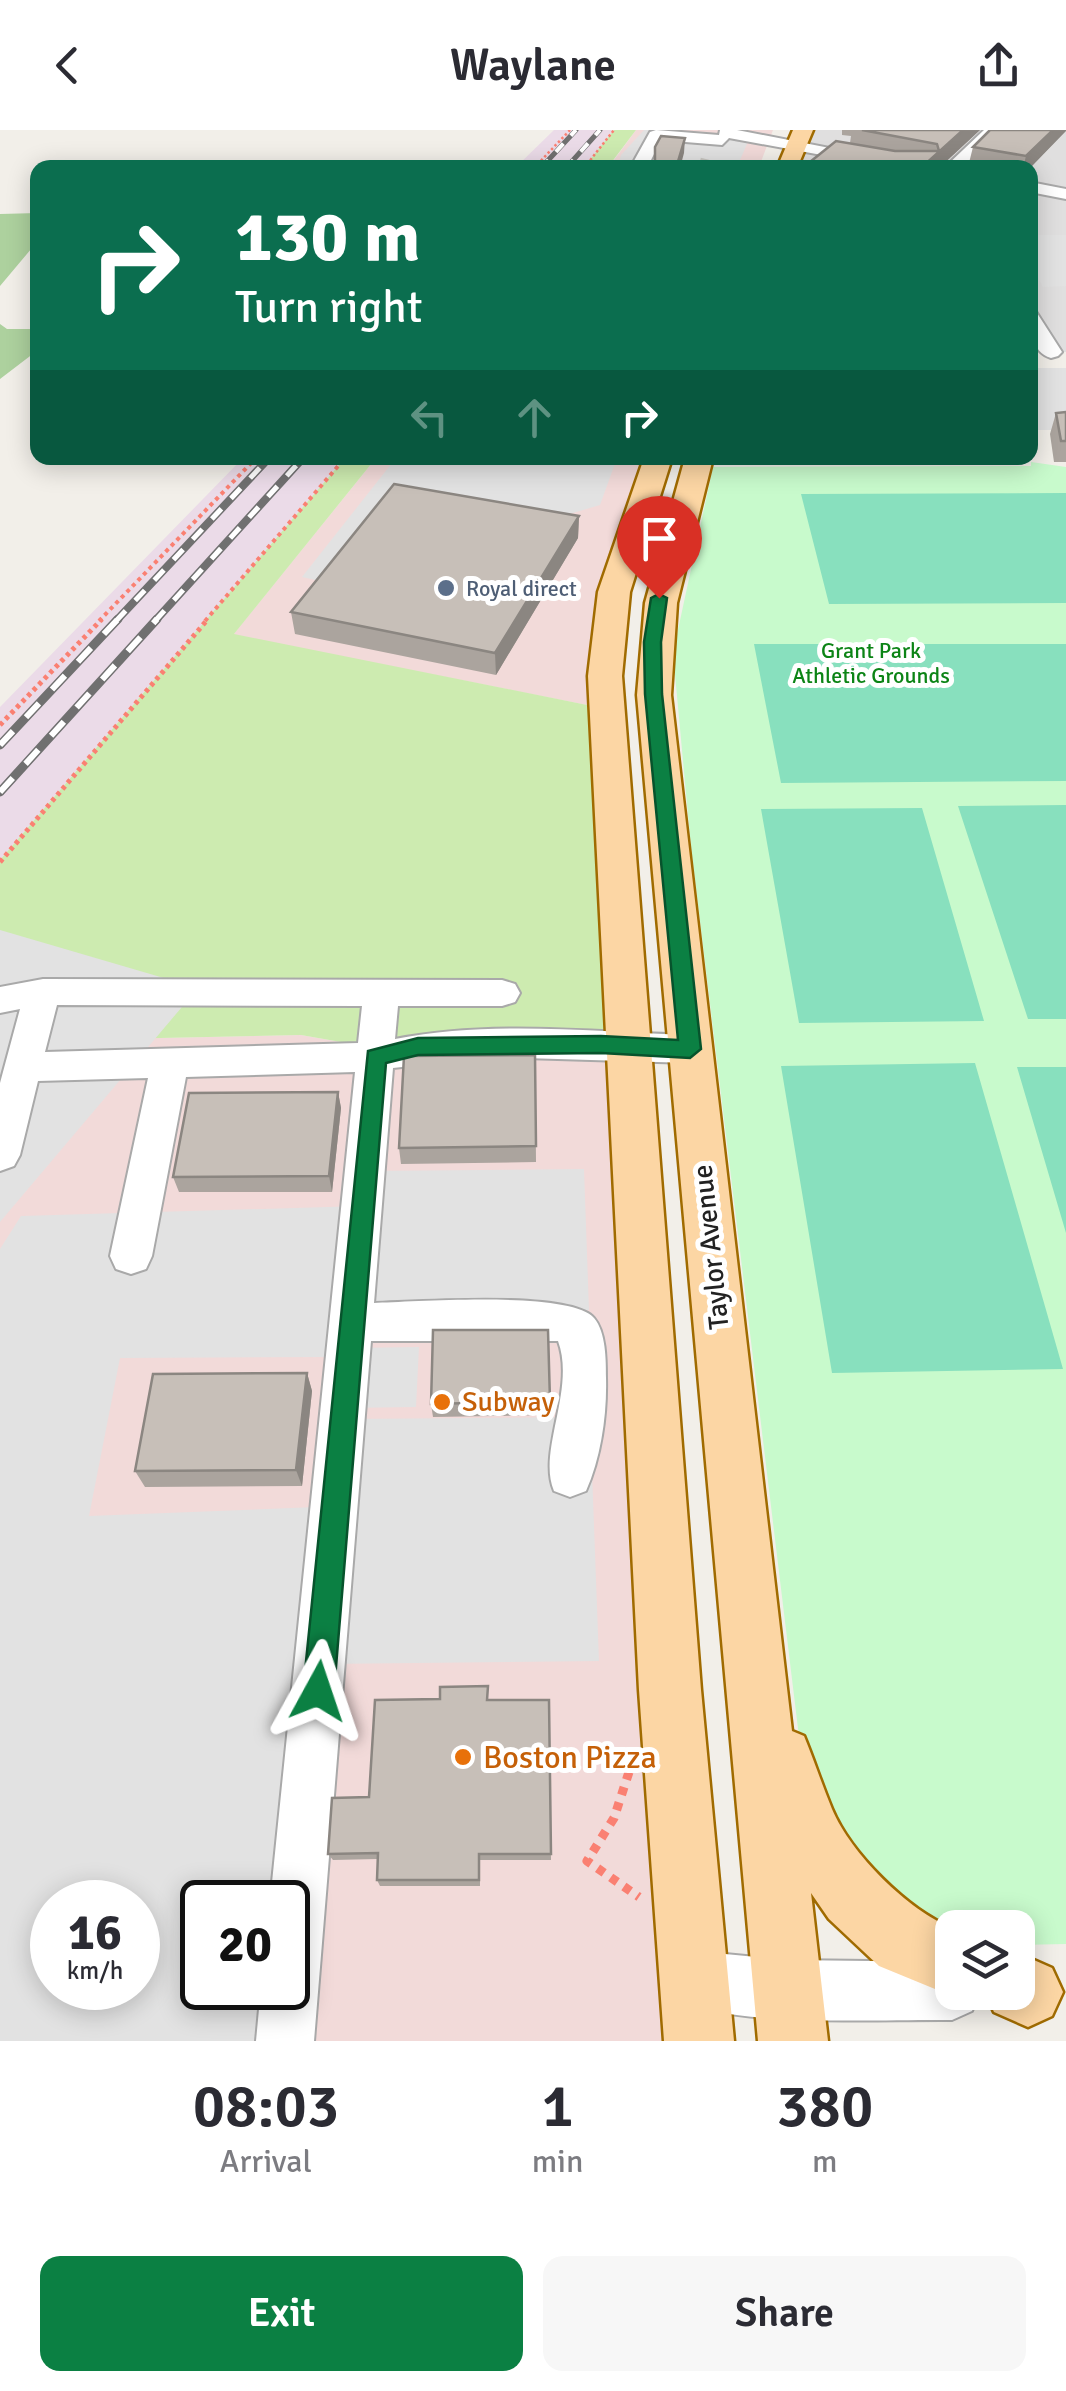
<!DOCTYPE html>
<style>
:root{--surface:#fff;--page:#f7f7f7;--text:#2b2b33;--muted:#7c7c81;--accent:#0b8043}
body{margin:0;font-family:Signika,sans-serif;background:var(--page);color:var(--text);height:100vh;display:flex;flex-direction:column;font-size:38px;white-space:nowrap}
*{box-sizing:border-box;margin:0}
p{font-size:32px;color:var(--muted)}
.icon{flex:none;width:55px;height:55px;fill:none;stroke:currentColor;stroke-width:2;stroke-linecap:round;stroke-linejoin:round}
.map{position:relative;height:1911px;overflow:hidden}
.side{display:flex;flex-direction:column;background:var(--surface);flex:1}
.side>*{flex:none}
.guide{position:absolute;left:30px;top:30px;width:1008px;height:305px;border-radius:20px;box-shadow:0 5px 25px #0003;background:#0b6e4f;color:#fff;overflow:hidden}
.fabs{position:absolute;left:935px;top:1780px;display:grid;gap:20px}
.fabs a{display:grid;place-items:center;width:100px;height:100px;border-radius:20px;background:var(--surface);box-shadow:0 5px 25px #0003;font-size:50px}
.speed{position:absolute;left:30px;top:1750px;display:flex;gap:20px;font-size:50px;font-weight:700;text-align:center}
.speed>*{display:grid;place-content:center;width:130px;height:130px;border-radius:50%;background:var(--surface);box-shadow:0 5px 25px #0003;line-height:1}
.speed small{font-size:25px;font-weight:400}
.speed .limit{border:5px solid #111;border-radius:15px;background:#fff;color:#111}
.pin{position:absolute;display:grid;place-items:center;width:85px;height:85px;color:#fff;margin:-102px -42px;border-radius:50% 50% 50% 0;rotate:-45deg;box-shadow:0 0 10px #0007}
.pin .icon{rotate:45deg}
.me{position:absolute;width:110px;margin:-55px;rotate:5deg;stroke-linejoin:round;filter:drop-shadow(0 0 8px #0008)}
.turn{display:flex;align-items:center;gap:35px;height:210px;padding:0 40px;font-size:45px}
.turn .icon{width:130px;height:130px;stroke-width:2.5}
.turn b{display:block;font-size:70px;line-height:85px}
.lanes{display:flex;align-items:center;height:95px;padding:0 40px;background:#0003;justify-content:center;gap:50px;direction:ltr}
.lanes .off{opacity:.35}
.eta{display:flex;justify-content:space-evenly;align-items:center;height:170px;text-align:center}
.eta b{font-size:60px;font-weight:600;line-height:70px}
.action{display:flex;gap:20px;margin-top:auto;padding:20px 40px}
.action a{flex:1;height:115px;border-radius:20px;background:var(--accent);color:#fff;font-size:40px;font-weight:600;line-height:115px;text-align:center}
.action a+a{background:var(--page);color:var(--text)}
header{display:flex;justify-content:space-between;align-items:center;height:130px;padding:0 40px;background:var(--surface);font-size:45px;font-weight:600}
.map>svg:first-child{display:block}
.residential{fill:#e0dfdf}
.commercial{fill:#f2dad9;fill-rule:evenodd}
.industrial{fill:#ebdbe8}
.grass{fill:#cdebb0}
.forest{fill:#add19e}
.park{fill:#c8facc}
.pitch{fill:#88e0be}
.parking{fill:#e2e2e2;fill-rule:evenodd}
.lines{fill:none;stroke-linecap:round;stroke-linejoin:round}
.minor-tunnel{stroke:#c8c6c1;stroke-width:19;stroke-dasharray:19 9;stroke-linecap:butt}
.minor-casing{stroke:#a9a9a9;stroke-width:4}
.major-casing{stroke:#a06b00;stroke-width:5}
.path-far3{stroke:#fa8072;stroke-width:2.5;stroke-dasharray:2.5 2.5;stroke-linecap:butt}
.path-far2{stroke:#fa8072;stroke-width:4;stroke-dasharray:4 4;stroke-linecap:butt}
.path-far1{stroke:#fa8072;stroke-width:5;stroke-dasharray:4 4;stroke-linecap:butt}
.path{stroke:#fa8072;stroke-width:9;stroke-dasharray:8 8;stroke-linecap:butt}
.minor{fill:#fff;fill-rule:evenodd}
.major{fill:#fcd6a4;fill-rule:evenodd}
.rail-far2-casing{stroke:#707070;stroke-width:5}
.rail-far1-casing{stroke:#707070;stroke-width:8}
.rail-casing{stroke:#707070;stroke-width:9}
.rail-far2{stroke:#fff;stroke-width:4;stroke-dasharray:11;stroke-linecap:butt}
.rail-far1{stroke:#fff;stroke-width:5;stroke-dasharray:14;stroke-linecap:butt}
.rail{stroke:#fff;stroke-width:6;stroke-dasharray:19;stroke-linecap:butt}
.wall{fill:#aba49e}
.shaded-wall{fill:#8b8681}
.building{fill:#c7bfb8;stroke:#8b8681;stroke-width:2.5}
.route{fill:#0b8043;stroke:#07532c;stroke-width:2.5}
.service-dot{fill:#5c6f8a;stroke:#fff;stroke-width:4}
.food-dot{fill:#e8710a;stroke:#fff;stroke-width:4}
.labels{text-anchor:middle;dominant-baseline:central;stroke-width:10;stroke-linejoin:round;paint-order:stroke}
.far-service-label{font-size:22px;fill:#4e5e75;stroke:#fff;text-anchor:start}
.far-park-label{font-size:22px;fill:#0c8416;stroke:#fff}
.street-label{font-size:28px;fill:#222;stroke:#fff}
.food-label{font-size:28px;fill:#c56008;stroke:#fff;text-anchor:start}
.near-food-label{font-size:32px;fill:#c56008;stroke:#fff;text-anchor:start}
</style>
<header><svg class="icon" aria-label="back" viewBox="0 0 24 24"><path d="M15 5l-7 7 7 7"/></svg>Waylane<svg class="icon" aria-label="share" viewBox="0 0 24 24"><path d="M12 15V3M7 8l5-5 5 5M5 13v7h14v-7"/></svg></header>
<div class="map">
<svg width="1066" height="1911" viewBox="0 0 1066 1911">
<rect width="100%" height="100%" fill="#f2efe9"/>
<path class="residential" d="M803 0H1066V222H1030V38H787Z"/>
<path class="commercial" d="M636 0H773L759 37 608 38Z
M376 328H658L644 365 607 579 233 505Z
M301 905 375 918H630L699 1911H0V922L16 911ZM52 1772H138V1858H52ZM202 1772H288V1858H202Z"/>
<path class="industrial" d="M554 0H614L584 37 515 38Z
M243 328H345L0 730V577Z"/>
<path class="grass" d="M614 0H636L608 37H584Z
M345 328H376L234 504 607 579 630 918H375L301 905 17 911 0 922V730Z"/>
<path class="forest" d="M38 83 37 112 0 156V84Z
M0 194 7 199H37L38 220 0 249Z"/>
<path class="park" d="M1031 332 1066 337V1814L1018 1815V1798L952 1799 865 1745 800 1615 691 717 673 523 713 337 1031 336Z"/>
<path class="pitch" d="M1066 363V473L829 474 801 364Z
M754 514H1066V651L781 653Z
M1066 675V889H1028L958 676Z
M922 678 984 891 799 893 761 679Z
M975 933 1063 1239 832 1243 781 936Z
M1017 937H1066V1103Z"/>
<path class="parking" d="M644 0H668L750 7 737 37 617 38 621 25Z
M1030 105H1066V156L1043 157 1030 134Z
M1030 238H1066V300H1030Z
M396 328H617L600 375 333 454 302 447Z
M0 800 198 858 0 1092Z
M584 1039 589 1180 354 1182 366 1041Z
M361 1076 332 1227 120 1228 89 1386 316 1377 274 1772H202V1858H264L259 1911H0V1119L21 1086ZM52 1772H138V1858H52Z
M419 1217 416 1277 344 1278 350 1218Z
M590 1287 599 1531 321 1534 343 1289Z"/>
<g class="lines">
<path class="minor-tunnel" d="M708 38 710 30"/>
<g class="minor-casing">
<path id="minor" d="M656 0 719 5 720 0H737L932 38H892L729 8 722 15 661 10 647 38H630L650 2Z
M984 0H1001L962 38H944Z
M1030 52 1066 59V69L1030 62Z
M1030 181 1037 183 1062 222 1058 226 1051 228C1031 222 1030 199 1030 181Z
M43 849 502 850 515 854 520 863 515 872 502 876H398L395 909C492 890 592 902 690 905L703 909 708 919 703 929 690 933 492 927 393 938 374 1173C414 1172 571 1160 594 1188 606 1202 606 1230 606 1248 607 1285 601 1327 586 1361L570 1367 554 1361C537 1322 576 1259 558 1211H371L314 1911H256L261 1858H288V1772H270L355 942 186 947 152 1126 146 1139 131 1144 116 1139 110 1126 148 948 38 951 20 1025 14 1036 0 1041V953L20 879 0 883V857ZM57 875 362 876 358 913 45 922Z
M694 1821 788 1830 952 1832V1862H980L972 1881 952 1890C877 1889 740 1898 674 1870L665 1850 674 1830Z"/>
</g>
<g class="major-casing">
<path id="major" d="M793 0H813L797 38H777Z
M644 328H672L630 462 622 546 701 1560 734 1911H664L639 1560 588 546 598 462Z
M685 328H713L677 473 671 565 792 1601 804 1606C814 1630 822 1655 832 1679 851 1724 908 1780 952 1798V1862H961L952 1866 879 1836 829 1789 811 1763 828 1911H758L637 565 645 473Z
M1018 1823 1052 1838 1063 1862 1052 1886 1028 1897 994 1882 985 1862H1018Z"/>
</g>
<path class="path-far3" d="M534 38 570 0
M584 38 614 0"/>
<path class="path-far2" d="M99 491 256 328
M205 491 345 328"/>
<path class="path-far1" d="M0 595 102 489
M0 732 208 489"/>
<path class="path" d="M629 1642 614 1688 587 1731 639 1767"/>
<use href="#minor" class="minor"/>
<use href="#major" class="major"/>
<g class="rail-far2-casing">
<path id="rail-far2" d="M541 38 576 0
M566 38 600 0"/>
</g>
<g class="rail-far1-casing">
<path id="rail-far1" d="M116 491 269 328
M155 491 303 328"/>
</g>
<g class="rail-casing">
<path id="rail" d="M0 615 118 489
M0 662 157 489"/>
</g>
<use href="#rail-far2" class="rail-far2"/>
<use href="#rail-far1" class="rail-far1"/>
<use href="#rail" class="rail"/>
</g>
<path class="wall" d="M842 0H980L939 38H809L810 32 850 13 851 6 842 5Z
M1066 0 1030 38 968 37 973 17Z
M1066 282V332H1054L1050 304 1056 283Z
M579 386 578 408 496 545 295 504 291 482Z
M535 925 536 1032 401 1034 399 1018Z
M338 962 341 978 332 1062H179L173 1047Z
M307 1243 312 1261 302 1356 145 1357 135 1341Z
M550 1271V1285L433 1287 431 1274Z
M489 1570H549L551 1730H480V1756H380L377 1750 378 1729 333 1730 328 1724 369 1667Z"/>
<path class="shaded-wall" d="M963 0H980L939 38H921Z
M1053 0H1066V1L1030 38H1023L1026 26Z
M685 8 684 23 680 38H676Z
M579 386 578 408 496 545 495 523Z
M338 962 341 978 332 1062 329 1046Z
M307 1243 312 1261 302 1356 296 1340Z"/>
<path class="building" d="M862 0H963L921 38H812L810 32 836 11 895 21H939L937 14Z
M990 0H1053L1026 26 973 17Z
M661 6 685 8 676 38H655V17Z
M1066 282V311H1061L1056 283Z
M394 354 579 386 495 523 291 482Z
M535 925 536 1016 399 1018 404 926Z
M338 962 329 1046 173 1047 189 963Z
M433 1200H548L550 1271 431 1274Z
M307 1243 296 1340 135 1341 153 1244Z
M488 1556 487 1570H549L551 1724H479V1750H377L378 1723 328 1724 332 1668 369 1667 375 1570 440 1569V1557Z"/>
<path class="route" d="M659 464 667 468 661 512 662 564 701 919 690 928 601 923 418 925 386 933 334 1561 329 1572 318 1576 307 1572 303 1561 368 921 418 908 601 906 678 910 645 564 644 512 651 468Z"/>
<circle class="service-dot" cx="446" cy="458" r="10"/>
<g class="food-dot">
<circle cx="442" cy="1272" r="10"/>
<circle cx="463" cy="1627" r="10"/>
</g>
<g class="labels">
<g class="far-service-label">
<text x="466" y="458">Royal direct</text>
</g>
<g class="far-park-label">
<text x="871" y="520">Grant Park<tspan x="871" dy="25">Athletic Grounds</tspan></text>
</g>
<g class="street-label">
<text transform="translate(711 1117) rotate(-96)">Taylor Avenue</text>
</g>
<g class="food-label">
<text x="462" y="1272">Subway</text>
</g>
<g class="near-food-label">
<text x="483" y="1627">Boston Pizza</text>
</g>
</g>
</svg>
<div class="fabs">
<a><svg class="icon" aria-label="layers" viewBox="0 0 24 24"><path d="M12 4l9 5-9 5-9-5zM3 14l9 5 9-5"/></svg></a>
</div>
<div class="speed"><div>16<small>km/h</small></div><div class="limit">20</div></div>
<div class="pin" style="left:659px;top:468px;background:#d93025"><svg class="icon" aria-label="arrive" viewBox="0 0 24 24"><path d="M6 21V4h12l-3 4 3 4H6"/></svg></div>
<svg class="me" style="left:318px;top:1561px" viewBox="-20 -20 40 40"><path d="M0-17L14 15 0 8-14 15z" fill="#0b8043" stroke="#fff" stroke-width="4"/></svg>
<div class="guide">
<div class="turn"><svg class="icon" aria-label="right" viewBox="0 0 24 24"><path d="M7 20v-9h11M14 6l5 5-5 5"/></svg><div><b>130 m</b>Turn right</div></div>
<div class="lanes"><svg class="icon off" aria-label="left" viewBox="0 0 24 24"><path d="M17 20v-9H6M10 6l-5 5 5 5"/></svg><svg class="icon off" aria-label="ahead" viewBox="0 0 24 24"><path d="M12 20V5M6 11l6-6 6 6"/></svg><svg class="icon" aria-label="right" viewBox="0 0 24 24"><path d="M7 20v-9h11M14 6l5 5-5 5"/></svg></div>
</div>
</div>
<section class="side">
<div class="eta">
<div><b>08:03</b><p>Arrival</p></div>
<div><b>1</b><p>min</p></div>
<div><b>380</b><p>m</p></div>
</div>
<div class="action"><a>Exit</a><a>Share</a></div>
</section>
